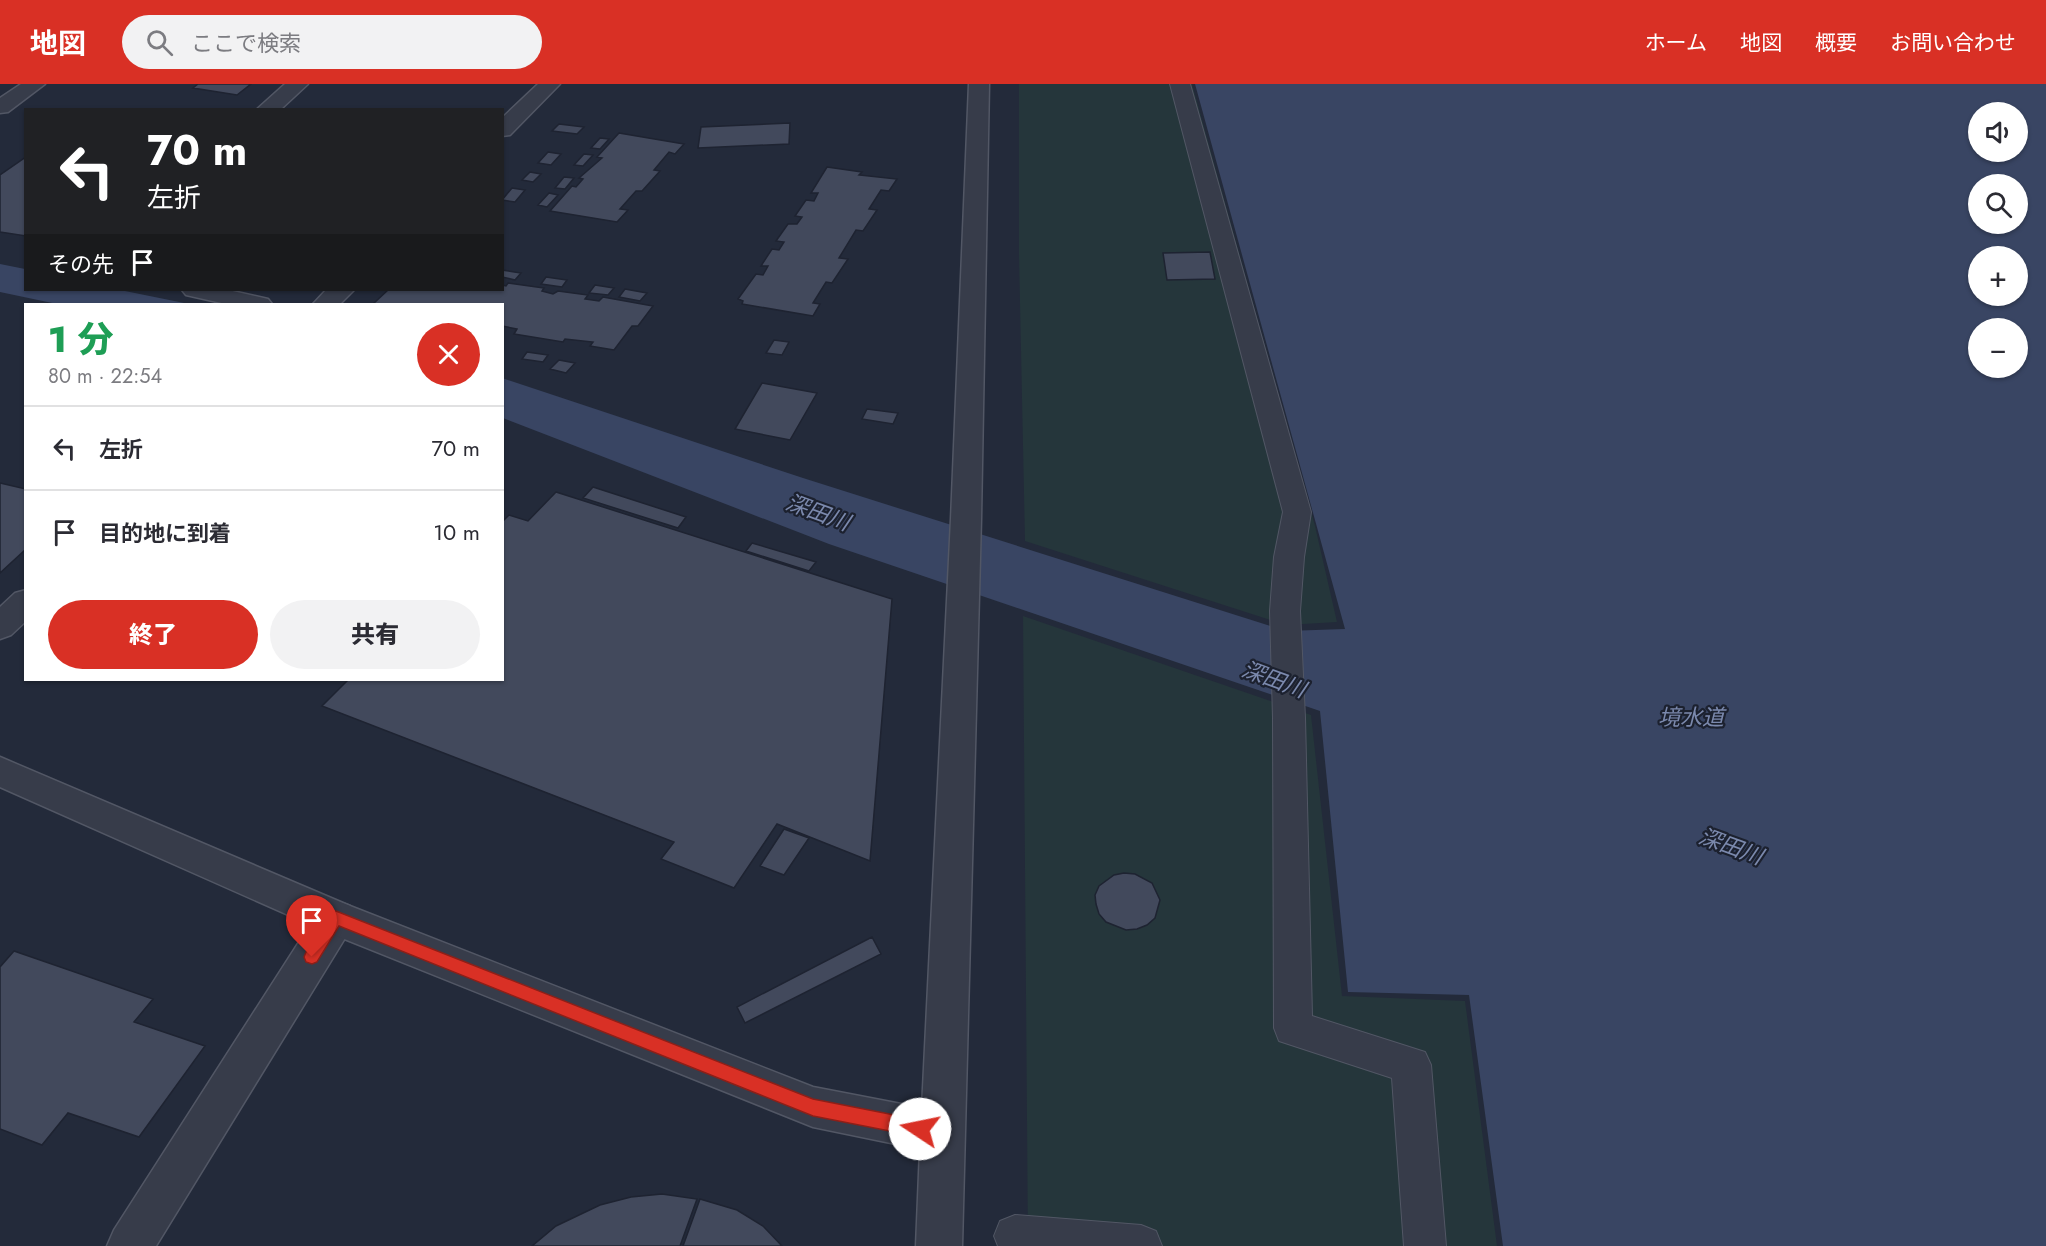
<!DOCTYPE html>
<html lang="ja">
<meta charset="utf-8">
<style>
:root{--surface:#fff;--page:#f2f2f3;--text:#2b2b33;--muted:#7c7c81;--line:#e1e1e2;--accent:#d93025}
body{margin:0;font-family:Jost,"Noto Sans JP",sans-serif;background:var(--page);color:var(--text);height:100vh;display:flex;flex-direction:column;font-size:22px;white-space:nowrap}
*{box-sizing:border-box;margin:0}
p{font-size:20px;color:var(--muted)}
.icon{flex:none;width:33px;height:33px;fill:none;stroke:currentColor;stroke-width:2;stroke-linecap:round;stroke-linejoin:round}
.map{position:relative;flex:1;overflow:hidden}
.details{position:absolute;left:24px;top:219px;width:480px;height:378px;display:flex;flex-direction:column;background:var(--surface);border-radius:0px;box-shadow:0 2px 4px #0004}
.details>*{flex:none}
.hud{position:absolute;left:24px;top:24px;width:480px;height:183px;border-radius:0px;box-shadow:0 2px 4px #0004;background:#202124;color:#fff;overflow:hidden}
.fabs{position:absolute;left:1968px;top:18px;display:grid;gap:12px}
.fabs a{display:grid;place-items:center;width:60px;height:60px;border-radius:50%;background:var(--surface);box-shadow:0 2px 4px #0004;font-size:30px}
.pin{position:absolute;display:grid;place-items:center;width:51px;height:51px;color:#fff;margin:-62px -26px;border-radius:50% 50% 50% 0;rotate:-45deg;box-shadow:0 0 6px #0007}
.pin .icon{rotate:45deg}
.me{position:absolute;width:66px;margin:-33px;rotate:281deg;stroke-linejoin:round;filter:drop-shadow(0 0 4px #0008)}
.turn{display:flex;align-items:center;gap:21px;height:126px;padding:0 24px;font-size:27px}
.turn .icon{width:78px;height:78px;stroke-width:2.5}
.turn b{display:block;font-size:42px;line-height:51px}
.then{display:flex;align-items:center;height:57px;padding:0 24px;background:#0003;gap:12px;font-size:22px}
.round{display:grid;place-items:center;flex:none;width:63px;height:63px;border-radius:32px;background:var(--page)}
.summary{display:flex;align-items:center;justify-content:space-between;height:102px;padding:0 24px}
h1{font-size:36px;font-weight:800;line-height:45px;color:#1e9e55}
.button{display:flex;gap:12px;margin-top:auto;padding:12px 24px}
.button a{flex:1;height:69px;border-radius:36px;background:var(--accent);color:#fff;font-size:24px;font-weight:800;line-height:69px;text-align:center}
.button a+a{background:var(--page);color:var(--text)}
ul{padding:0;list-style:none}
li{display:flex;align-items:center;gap:18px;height:84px;padding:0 24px;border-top:2px solid var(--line)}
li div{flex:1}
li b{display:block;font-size:22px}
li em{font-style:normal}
header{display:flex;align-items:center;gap:36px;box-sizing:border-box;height:84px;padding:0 30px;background:var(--accent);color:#fff}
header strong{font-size:28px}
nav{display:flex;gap:33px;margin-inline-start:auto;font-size:21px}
.search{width:420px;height:54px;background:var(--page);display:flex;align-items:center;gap:15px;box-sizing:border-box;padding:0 21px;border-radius:33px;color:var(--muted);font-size:22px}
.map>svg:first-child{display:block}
.green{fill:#25363b}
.water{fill:#394563;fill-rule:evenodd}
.building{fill:#42495c;stroke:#1e2331;stroke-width:1.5}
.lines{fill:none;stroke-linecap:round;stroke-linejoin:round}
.pedestrian-casing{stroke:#525765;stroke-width:2}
.minor-casing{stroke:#525765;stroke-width:3}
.tertiary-casing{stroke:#525765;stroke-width:3}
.pedestrian{fill:#373c4a;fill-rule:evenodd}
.minor{fill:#373c4a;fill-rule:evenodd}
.tertiary{fill:#373c4a;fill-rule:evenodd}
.route{fill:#d93025;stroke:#8d1f18;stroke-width:1.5}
.labels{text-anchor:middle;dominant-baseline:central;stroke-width:4.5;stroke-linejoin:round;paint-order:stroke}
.water-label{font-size:22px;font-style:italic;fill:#7b89ad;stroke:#1c212f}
</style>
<header>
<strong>地図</strong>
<div class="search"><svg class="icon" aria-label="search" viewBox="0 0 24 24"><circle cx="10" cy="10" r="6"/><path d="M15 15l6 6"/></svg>ここで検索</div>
<nav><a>ホーム</a><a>地図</a><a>概要</a><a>お問い合わせ</a></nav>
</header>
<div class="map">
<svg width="2046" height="1162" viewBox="0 0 2046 1162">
<rect width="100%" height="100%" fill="#232a3a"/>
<path class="green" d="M1019 0H1192L1315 442 1337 538 1286 541 1025 457 1019 171Z
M1023 532 1311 631 1342 912 1465 917 1497 1162H1028Z"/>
<path class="water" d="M1195 0H2046V1162H1503L1469 911 1348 908 1320 627 829 460 503 334 502 294 803 394 1286 547 1345 545ZM1978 28H2018V68H1978ZM1978 100H2018V140H1978ZM1978 172H2018V212H1978ZM1978 244H2018V284H1978Z
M0 180 25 185 26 206H120L189 220H57L0 208Z"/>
<path class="building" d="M198 0H251L237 11 193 4Z
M790 39 789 60 698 64 701 43Z
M559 40 584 43 577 50 552 47Z
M619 49 684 60 675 70 669 68 654 86 660 87 642 107H636L620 125 628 126 617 138 550 127 572 102 576 103 583 95 579 94 602 74 597 73Z
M600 54 609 55 600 65 591 64Z
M548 68 561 70 551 81 538 79Z
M584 70 593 71 583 82 574 81Z
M26 73V152L0 148V91Z
M827 83 862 88 859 91 897 95 889 107 881 106 869 125 877 126 863 147 856 146 839 174 848 175 832 199 826 198 813 219 820 220 813 232 742 220 743 217 738 215 756 190 763 191 768 182H761L772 165 779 166 784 158 776 157 788 140H797L802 133 795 132 806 116 814 117 818 109H811Z
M530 88 541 90 533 98 522 96Z
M564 93 574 94 565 105 555 104Z
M512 104 525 106 515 118 502 116Z
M549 109 558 111 547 123 538 121Z
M1210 168 1215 195 1167 196 1163 169Z
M502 186 521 189 515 196 502 193Z
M546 193 567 196 562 203 541 200Z
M508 199 544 204 542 207 553 210 558 207 588 211 585 215 599 217 603 213 653 222 638 242H632L614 266 590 262 593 258 565 255 563 258 514 250 517 245 502 242V220H373L388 206H502V201L506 202Z
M595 201 614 204 608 211 589 209Z
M625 205 647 209 640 217 619 213Z
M774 256 789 258 782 271 766 269Z
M527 268 548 271 543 278 522 275Z
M559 276 575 279 566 289 550 285Z
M762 299 817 309 790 356 735 345Z
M867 325 898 329 893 340 862 335Z
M0 399 26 405V465L0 489Z
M593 403 686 433 678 444 583 414Z
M556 408 892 515 870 777 777 740 734 804 661 775 674 758 322 622 348 596H502V438L509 431 528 437Z
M752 459 816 478 809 487 746 467Z
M784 745 809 754 784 791 760 782Z
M1124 789 1135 790 1152 799 1160 816 1155 834 1147 841 1137 845 1126 846 1106 838 1099 830 1096 820 1095 811 1099 802 1114 791Z
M872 853 881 870 745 939 737 923Z
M14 867 153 915 134 938 205 962 139 1053 68 1029 42 1061 0 1045V883Z
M662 1110 697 1115 680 1162H532L556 1142 600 1121 631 1113Z
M700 1115 737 1126 763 1142 782 1162H683Z"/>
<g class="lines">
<g class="pedestrian-casing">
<path id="pedestrian" d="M1170 0H1190L1311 428 1304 473 1300 527 1305 634 1312 932 1425 968 1431 981 1446 1162H1404L1392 994 1279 957 1274 944 1273 634 1270 527 1274 473 1283 428Z
M1015 1131 1141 1141 1156 1147 1162 1162H998L994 1152 1000 1137Z"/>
</g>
<g class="minor-casing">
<path id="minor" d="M285 0H308L280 26H256Z
M538 0H560L510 51 502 52V34Z
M182 206H228L268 215 272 220H226L186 211Z
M326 206H354L340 220H313Z
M26 506V537L11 551 0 555V523L15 509Z
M336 817 350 822 355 834 350 846 156 1162H107L114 1146 322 822Z"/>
</g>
<g class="tertiary-casing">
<path id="tertiary" d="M21 0H45L8 28 0 29V14Z
M969 0H989L981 435 962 1162H916L920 1065 813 1043 322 846 0 703V673L350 822 813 1003 922 1024 951 435Z"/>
</g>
<use href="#pedestrian" class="pedestrian"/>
<use href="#minor" class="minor"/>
<use href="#tertiary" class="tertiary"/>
</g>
<path class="route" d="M336 827 813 1015 920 1036 926 1039 929 1045 926 1051 920 1053 813 1032 339 842 317 878 312 880 306 878 304 873 306 868 330 829Z"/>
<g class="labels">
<g class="water-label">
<text transform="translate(818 428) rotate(20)">深田川</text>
<text transform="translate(1274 595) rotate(20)">深田川</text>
<text x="1691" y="633">境水道</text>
<text transform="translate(1731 762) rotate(20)">深田川</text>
</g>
</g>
</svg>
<div class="fabs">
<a><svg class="icon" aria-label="sound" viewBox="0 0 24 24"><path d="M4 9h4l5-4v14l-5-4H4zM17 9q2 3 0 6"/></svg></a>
<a><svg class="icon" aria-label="search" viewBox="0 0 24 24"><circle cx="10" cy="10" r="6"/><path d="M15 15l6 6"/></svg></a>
<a>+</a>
<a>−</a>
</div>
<div class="pin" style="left:312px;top:873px;background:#d93025"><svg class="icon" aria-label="arrive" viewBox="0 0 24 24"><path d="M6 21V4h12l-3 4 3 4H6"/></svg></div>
<svg class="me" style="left:920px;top:1045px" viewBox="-20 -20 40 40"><circle r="19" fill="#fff"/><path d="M0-13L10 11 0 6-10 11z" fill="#d93025"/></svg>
<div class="hud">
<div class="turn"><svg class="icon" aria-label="left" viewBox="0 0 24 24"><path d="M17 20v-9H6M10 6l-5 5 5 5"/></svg><div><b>70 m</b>左折</div></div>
<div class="then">その先<svg class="icon" aria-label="arrive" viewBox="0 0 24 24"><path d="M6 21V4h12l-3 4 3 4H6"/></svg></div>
</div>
<section class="details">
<div class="summary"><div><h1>1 分</h1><p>80 m · 22:54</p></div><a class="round" style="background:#d93025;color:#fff"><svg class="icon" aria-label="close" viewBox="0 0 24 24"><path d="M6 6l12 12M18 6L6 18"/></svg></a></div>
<ul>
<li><svg class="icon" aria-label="left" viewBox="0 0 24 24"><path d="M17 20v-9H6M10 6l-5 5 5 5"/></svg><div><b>左折</b></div><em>70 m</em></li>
<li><svg class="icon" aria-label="arrive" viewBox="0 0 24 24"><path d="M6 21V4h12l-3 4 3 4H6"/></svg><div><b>目的地に到着</b></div><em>10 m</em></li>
</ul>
<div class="button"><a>終了</a><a>共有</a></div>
</section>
</div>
